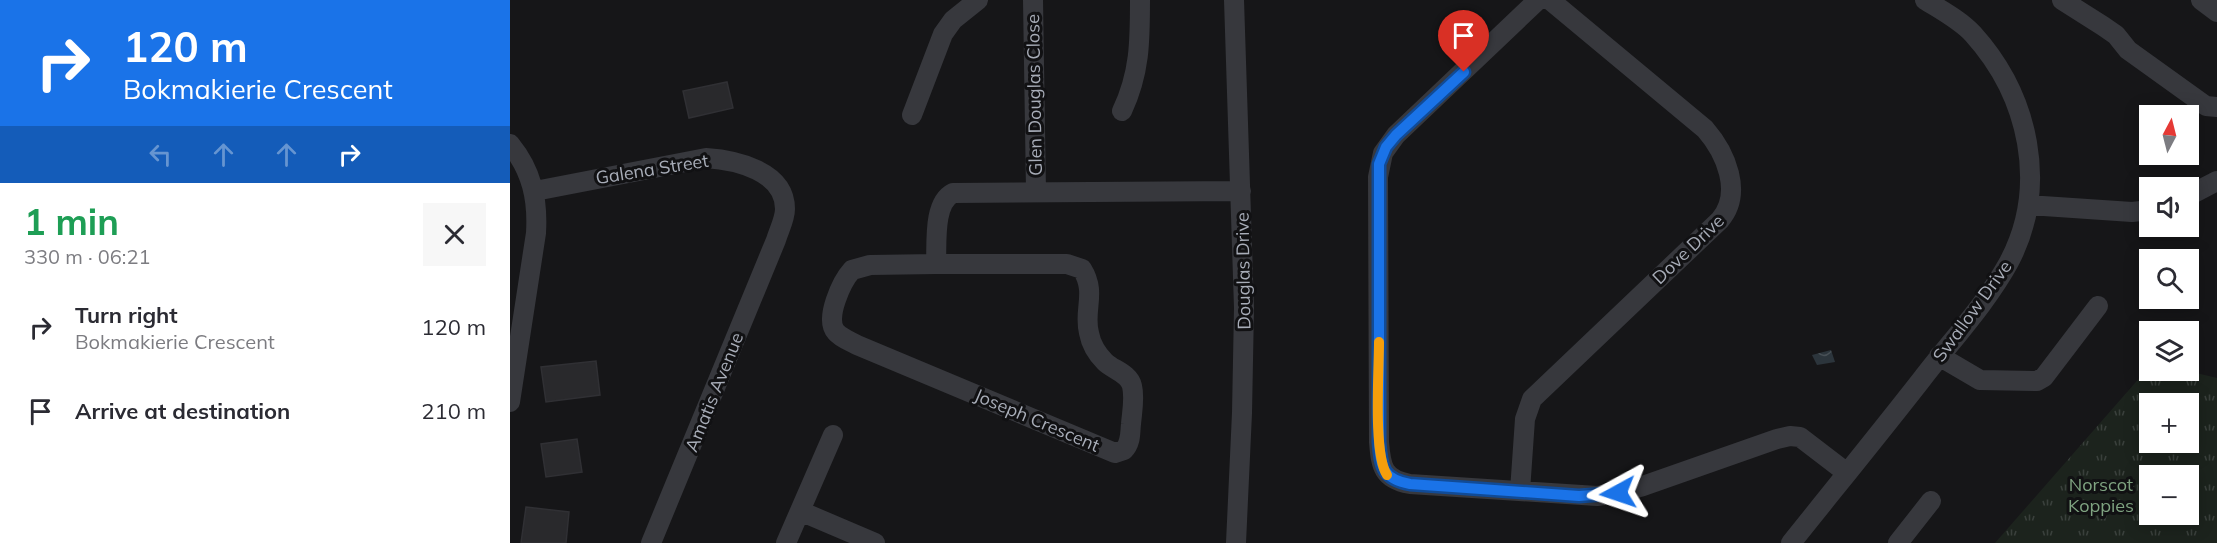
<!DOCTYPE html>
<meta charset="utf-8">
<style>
:root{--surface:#fff;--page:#f7f7f7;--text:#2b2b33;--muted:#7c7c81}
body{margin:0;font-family:Mulish,sans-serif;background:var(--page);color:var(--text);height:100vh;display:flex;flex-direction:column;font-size:22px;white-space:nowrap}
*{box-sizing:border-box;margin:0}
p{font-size:20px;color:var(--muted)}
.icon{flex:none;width:33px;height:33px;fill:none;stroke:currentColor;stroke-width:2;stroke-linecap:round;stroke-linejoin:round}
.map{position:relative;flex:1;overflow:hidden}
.side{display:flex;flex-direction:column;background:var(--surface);width:510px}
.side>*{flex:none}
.hud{background:#1a73e8;color:#fff;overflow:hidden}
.needle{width:39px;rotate:7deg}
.controls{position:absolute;left:1629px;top:105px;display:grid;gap:12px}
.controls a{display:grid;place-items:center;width:60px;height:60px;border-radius:0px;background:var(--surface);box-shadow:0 3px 15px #0003;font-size:30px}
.pin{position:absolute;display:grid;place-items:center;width:51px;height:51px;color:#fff;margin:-62px -26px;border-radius:50% 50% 50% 0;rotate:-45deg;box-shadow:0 0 6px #0007}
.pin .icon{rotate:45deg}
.me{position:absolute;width:66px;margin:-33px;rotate:265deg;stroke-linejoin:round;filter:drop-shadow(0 0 4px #0008)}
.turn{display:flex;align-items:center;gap:21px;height:126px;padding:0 24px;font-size:27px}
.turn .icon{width:78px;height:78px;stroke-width:2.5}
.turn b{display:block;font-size:42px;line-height:51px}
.lanes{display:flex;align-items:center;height:57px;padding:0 24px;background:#0003;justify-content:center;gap:30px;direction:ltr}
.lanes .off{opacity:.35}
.round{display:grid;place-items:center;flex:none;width:63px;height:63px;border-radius:0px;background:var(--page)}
.head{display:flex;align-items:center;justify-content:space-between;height:102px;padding:0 24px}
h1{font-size:36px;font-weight:700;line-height:45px;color:#1e9e55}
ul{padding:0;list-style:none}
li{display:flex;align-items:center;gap:18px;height:84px;padding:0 24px}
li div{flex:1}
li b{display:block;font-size:22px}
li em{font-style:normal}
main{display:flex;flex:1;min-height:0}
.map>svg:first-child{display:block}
.park{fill:url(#park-tufts);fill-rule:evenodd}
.water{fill:url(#water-waves)}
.building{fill:#29292c;stroke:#303034;stroke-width:1.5}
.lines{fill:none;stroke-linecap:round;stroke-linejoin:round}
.minor{stroke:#37383d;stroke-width:20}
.route-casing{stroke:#114b97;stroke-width:15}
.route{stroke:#1a73e8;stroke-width:10}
.slow{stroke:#f59e0b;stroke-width:10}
.labels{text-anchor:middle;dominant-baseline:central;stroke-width:6;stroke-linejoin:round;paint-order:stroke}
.street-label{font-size:18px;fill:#a8adb8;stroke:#111113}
.park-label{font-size:18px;fill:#7fa381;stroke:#111113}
</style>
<main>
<section class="side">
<div class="hud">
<div class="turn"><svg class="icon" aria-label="right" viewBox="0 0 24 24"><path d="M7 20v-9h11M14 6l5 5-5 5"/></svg><div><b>120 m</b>Bokmakierie Crescent</div></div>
<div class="lanes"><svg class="icon off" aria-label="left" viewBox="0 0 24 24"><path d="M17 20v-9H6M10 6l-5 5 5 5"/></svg><svg class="icon off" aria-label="ahead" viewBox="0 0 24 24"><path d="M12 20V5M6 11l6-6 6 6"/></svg><svg class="icon off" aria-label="ahead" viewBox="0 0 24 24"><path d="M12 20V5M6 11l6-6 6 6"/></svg><svg class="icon" aria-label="right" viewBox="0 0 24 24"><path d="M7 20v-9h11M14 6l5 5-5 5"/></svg></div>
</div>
<div class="head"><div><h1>1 min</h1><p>330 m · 06:21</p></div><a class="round"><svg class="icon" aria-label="close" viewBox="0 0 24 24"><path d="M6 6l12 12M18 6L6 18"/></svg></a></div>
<ul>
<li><svg class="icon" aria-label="right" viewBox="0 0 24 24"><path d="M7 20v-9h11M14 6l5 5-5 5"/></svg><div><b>Turn right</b><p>Bokmakierie Crescent</p></div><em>120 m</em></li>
<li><svg class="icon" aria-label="arrive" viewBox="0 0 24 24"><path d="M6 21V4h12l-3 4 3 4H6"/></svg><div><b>Arrive at destination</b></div><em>210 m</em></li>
</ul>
</section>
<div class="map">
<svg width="1707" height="543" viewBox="0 0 1707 543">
<defs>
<pattern id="park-tufts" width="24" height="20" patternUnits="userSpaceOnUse" patternTransform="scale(1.5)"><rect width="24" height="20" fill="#1c231d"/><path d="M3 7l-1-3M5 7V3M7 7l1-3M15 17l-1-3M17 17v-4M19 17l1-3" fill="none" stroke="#3a403c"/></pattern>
<pattern id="water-waves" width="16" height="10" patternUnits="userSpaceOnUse" patternTransform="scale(1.5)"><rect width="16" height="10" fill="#2c353c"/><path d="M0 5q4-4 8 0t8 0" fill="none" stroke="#485056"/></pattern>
</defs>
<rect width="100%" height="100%" fill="#161618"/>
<path class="park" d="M1639 367 1640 370 1678 371 1707 378V543H1485ZM1640 404H1678V442H1640ZM1640 476H1678V514H1640Z"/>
<path class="water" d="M1321 350 1325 362 1307 365 1302 355Z"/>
<path class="building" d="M217 82 223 108 179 118 173 91Z
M86 361 90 395 36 402 31 367Z
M67 439 72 472 36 477 31 444Z
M16 507 59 512 56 543H11Z"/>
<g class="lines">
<path class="minor" d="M523 0 526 191
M724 0 734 308 732 413 726 543
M1028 0 886 135 873 153 868 177 869 442C871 467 873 479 900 484L1087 496 1108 493 1133 486 1267 439 1280 436 1290 437 1337 473
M1552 0 1593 26 1606 35 1618 50 1696 106 1707 107
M1691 0 1707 12
M612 111C630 73 630 41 630 0
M402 115 433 34 443 20 468 0
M0 144C22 171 28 199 26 233L0 402
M25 191 196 158C226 160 275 171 275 209 275 219 269 230 266 240L141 543
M1678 196 1707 181
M1518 205 1622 212 1640 210
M426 264H557L572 269C587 293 573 310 579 333 581 344 587 354 595 362 603 370 619 373 622 386 625 398 622 412 621 424 620 433 621 443 614 450L605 453 347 345C340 341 331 338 326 332 314 319 332 281 342 270L360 265Z
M426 264C427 243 423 203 443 193L731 191
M1429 356 1470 380 1527 381 1534 377 1588 306
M1010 491 1015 419 1022 399 1210 220C1233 193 1216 153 1195 129L1040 0
M290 511 365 543
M276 543 323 435
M1281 543C1325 488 1369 434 1412 379 1441 341 1476 304 1499 262 1539 186 1519 96 1463 34 1450 20 1431 10 1415 0
M1388 543 1421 501"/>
</g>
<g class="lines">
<g class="route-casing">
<path id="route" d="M954 72 886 135 876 147 869 164V442C871 468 873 479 900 484L1069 496 1108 493"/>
</g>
<use href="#route" class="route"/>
<path class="slow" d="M869 342C869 371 863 454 877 475"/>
</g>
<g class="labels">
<g class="street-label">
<text transform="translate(524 95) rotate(-91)">Glen Douglas Close</text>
<text transform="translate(142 169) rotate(-9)">Galena Street</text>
<text transform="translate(1178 249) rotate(-44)">Dove Drive</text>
<text transform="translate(733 271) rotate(-91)">Douglas Drive</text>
<text transform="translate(1462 311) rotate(-54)">Swallow Drive</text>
<text transform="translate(204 392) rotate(-68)">Amatis Avenue</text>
<text transform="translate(527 420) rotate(23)">Joseph Crescent</text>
</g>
<g class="park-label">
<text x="1591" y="484">Norscot<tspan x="1591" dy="21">Koppies</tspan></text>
</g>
</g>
</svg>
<div class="controls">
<a><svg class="needle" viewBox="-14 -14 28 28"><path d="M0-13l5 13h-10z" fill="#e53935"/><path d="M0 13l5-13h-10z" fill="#7c7c81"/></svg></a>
<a><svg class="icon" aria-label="sound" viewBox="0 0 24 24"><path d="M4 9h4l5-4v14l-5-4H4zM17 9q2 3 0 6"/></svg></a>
<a><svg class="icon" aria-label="search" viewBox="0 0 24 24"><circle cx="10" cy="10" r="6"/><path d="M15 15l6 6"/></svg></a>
<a><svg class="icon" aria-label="layers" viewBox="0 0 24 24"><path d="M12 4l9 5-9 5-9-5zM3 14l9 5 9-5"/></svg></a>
<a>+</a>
<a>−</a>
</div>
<div class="pin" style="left:954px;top:72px;background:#d93025"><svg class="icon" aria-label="arrive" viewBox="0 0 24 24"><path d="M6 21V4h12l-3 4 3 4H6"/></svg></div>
<svg class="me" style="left:1108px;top:493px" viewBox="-20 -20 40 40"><path d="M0-17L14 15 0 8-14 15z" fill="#1a73e8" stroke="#fff" stroke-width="4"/></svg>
</div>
</main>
